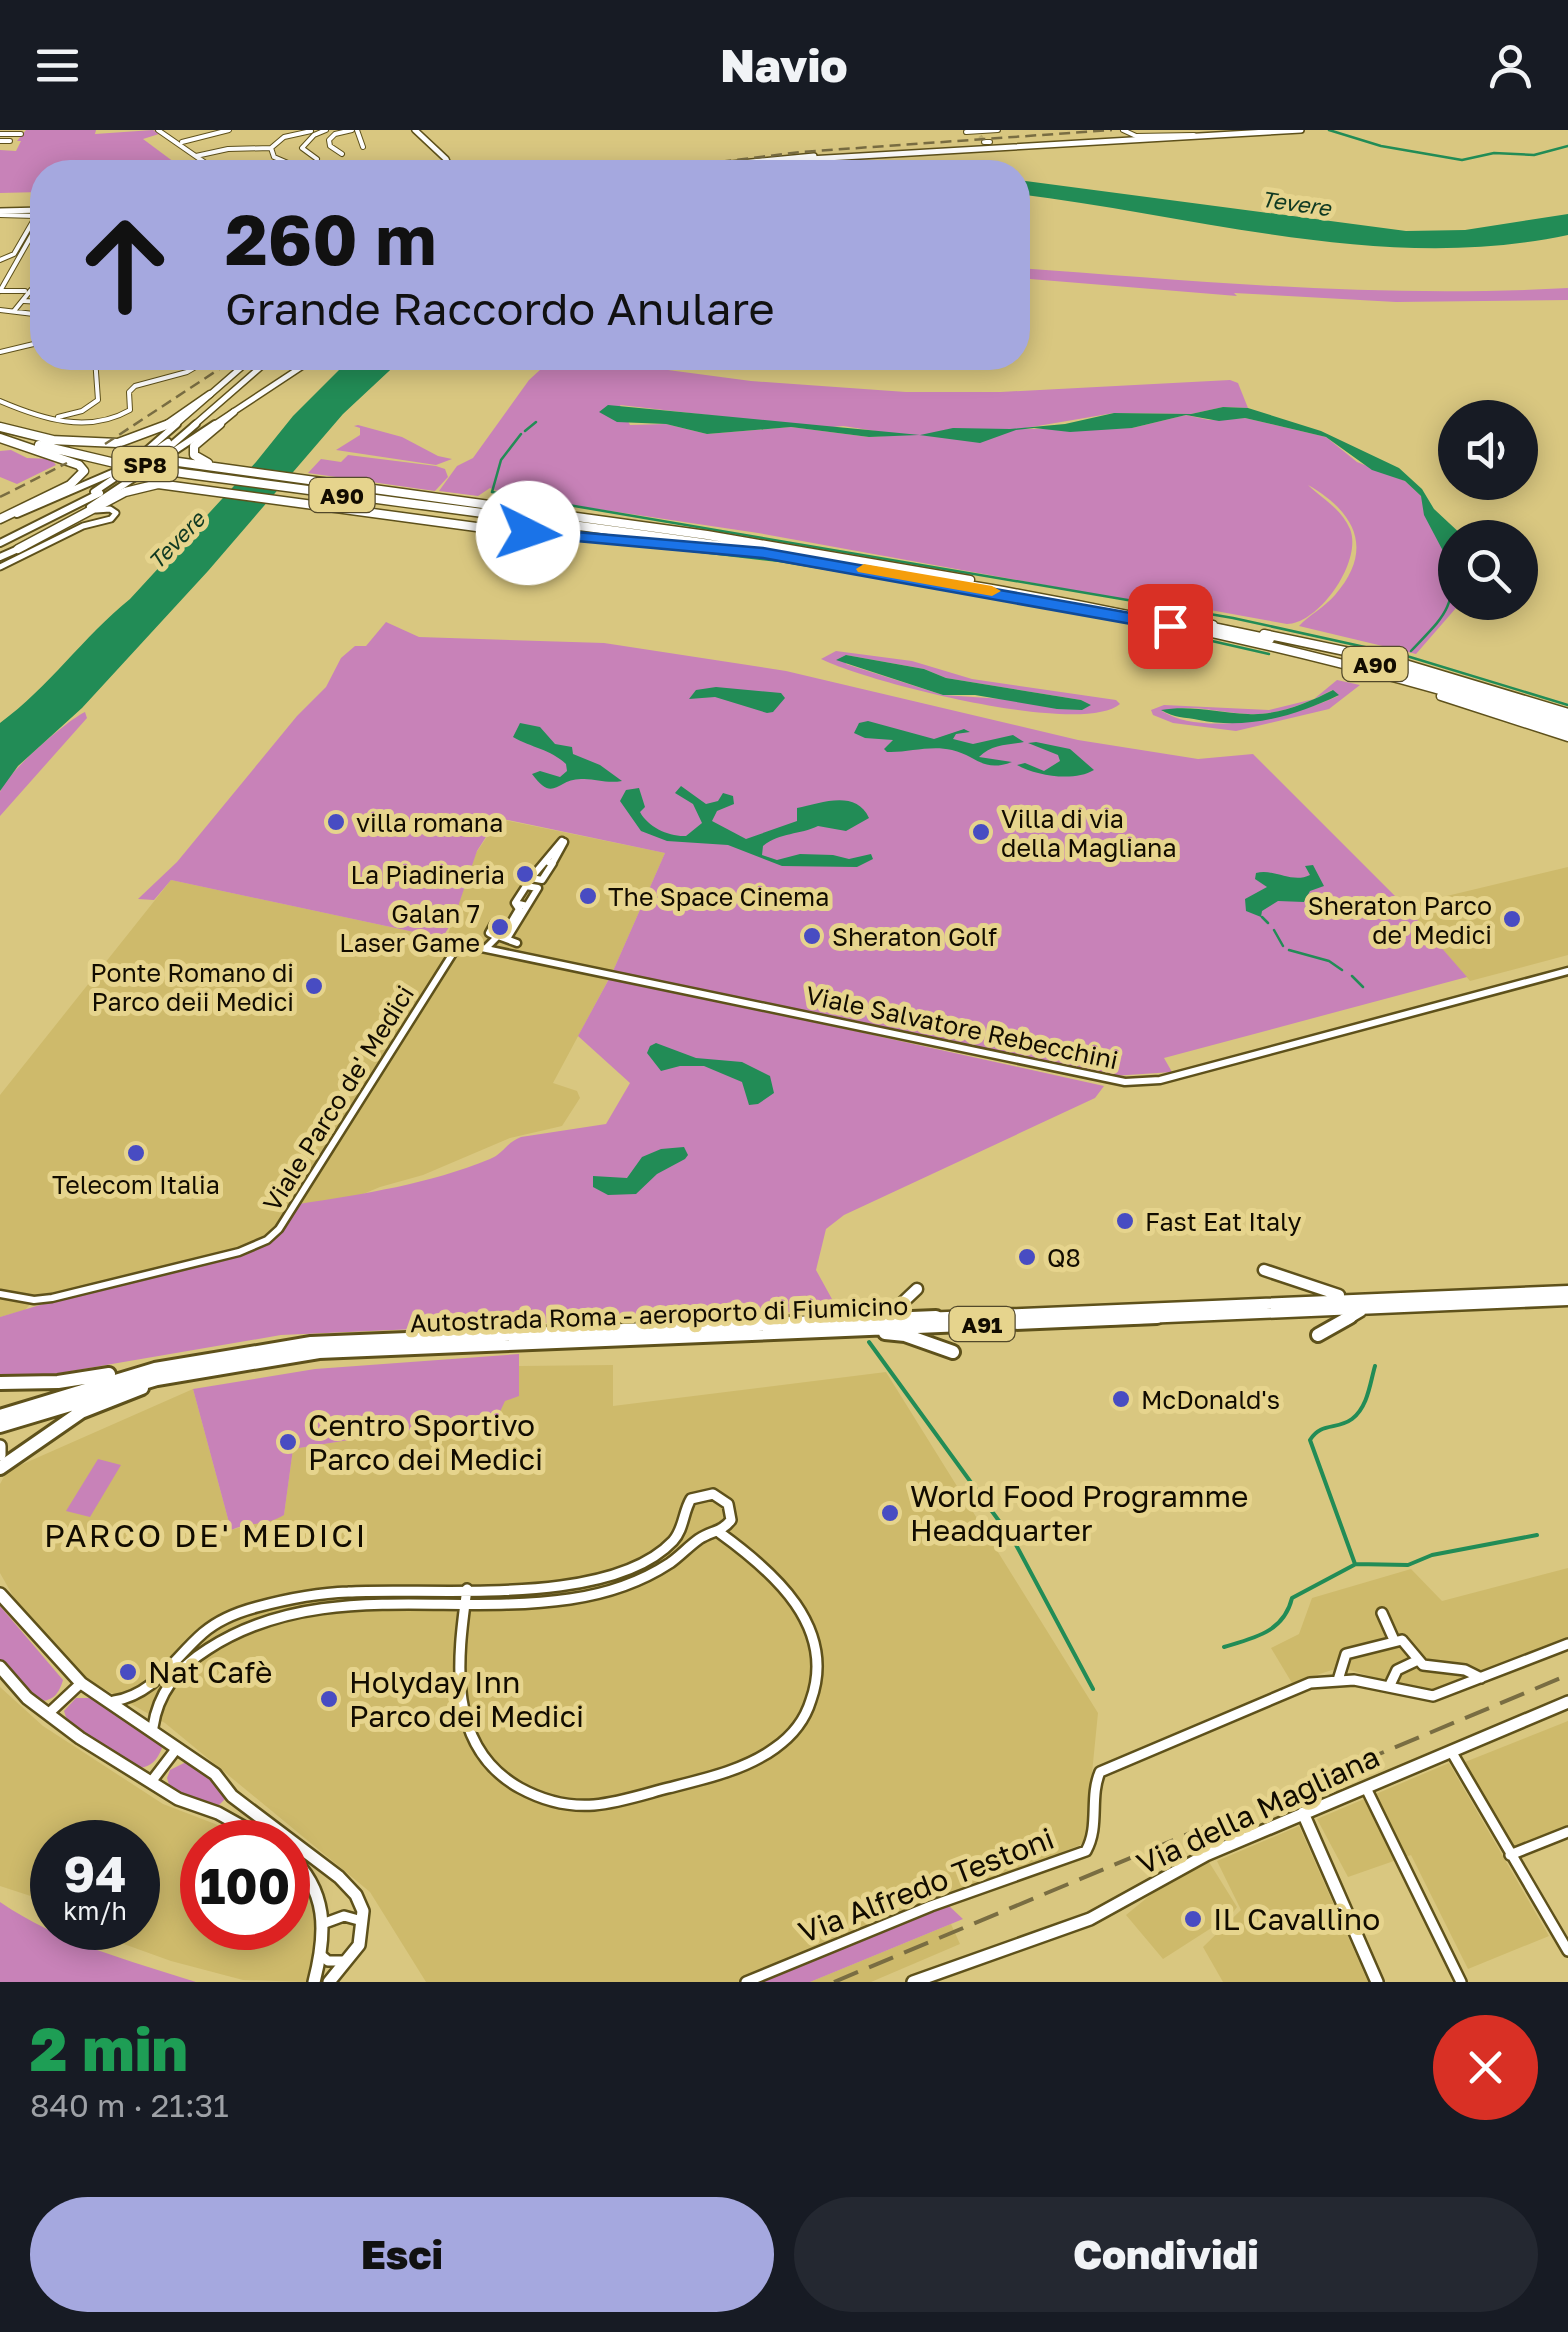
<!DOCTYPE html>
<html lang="it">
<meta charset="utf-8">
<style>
:root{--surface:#171b24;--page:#242831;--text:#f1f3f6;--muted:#9ea1a6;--accent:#a5a8df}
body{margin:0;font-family:"Golos Text",sans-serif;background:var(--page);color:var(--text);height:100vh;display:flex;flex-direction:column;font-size:38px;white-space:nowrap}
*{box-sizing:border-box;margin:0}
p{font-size:32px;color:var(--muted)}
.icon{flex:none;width:55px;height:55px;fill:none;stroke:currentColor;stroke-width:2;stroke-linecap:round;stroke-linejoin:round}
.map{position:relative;height:1852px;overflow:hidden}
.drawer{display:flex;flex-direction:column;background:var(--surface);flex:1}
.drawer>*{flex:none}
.guide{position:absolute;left:30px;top:30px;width:1000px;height:210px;border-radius:40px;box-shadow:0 5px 25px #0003;background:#a5a8df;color:#111;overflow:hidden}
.controls{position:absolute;left:1438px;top:270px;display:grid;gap:20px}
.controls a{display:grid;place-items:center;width:100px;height:100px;border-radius:50%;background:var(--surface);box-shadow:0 5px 25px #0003;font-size:50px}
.speed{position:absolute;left:30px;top:1690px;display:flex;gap:20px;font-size:50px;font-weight:700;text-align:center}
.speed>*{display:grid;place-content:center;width:130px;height:130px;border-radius:50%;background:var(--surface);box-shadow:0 5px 25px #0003;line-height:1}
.speed small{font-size:25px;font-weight:400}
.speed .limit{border:15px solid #d22;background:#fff;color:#111}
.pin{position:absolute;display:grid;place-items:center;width:85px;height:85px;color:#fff;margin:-42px;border-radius:20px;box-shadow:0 5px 15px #0006}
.me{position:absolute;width:110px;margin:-55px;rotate:94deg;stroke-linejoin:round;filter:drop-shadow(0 0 8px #0008)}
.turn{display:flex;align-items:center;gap:35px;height:210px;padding:0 30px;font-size:45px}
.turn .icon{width:130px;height:130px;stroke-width:2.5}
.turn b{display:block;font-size:70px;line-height:85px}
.round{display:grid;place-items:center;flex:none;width:105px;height:105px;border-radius:52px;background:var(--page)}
.head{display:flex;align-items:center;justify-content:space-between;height:170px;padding:0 30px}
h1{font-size:60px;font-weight:800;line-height:75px;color:#1e9e55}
.cta{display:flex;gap:20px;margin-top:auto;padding:20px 30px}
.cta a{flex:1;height:115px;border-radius:60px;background:var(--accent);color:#111;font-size:40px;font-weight:800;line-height:115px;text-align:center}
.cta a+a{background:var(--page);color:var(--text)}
header{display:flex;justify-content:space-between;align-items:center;height:130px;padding:0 30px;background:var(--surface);font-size:45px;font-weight:800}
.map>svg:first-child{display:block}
.built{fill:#ceba6b}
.green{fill:#c882b8;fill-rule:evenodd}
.water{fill:#228c56}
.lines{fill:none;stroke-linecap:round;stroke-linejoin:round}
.stream-far1{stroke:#228c56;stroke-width:2.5}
.stream{stroke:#228c56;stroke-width:4}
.street-tunnel{stroke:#bbab6d;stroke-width:4;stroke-dasharray:4 1;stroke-linecap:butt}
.street-far3-casing{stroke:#5e511b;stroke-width:6}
.street-far2-casing{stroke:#5e511b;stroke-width:9}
.street-far1-casing{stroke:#5e511b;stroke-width:11}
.street-casing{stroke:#5e511b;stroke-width:14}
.secondary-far1-casing{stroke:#5e511b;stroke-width:8}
.secondary-casing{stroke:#5e511b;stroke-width:16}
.primary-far1-casing{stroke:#5e511b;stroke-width:8}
.primary-casing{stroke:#5e511b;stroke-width:10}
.highway-far3-casing{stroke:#5e511b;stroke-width:9}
.highway-far2-casing{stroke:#5e511b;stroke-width:11}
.highway-far1-casing{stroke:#5e511b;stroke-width:15}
.highway-casing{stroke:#5e511b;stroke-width:18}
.street-far3{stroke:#fff;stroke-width:4}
.street-far2{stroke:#fff;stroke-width:5}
.street-far1{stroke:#fff;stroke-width:6}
.street{stroke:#fff;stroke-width:9}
.secondary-far1{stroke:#fff;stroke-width:5}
.secondary{stroke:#fff;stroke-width:11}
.primary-far1{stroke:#fff;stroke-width:5}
.primary{stroke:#fff;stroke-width:6}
.highway-far3{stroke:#fff;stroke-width:6}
.highway-far2{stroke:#fff;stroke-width:8}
.highway-far1{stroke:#fff;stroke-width:10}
.highway{stroke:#fff;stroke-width:12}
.rail-far1{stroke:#796d42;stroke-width:2.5;stroke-dasharray:11 6;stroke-linecap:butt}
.rail{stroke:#796d42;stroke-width:4;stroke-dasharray:26 12;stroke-linecap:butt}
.highway-bridge-casing{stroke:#5e511b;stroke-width:11;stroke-linecap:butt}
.highway-bridge{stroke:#fff;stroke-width:8}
.route{fill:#1a73e8;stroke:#114b97;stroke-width:2.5}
.slow{fill:#f59e0b}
.poi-dot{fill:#484cc2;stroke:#e6d48d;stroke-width:4}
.labels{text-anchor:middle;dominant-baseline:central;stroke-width:10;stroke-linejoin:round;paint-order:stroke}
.far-water-label{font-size:22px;font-style:italic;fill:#0f3922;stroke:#e6d48d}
.shield{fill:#e6d48d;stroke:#52482a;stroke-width:2.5}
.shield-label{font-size:22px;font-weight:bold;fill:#120c00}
.poi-label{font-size:25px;fill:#120c00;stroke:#e6d48d;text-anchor:start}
.street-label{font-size:25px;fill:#120c00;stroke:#e6d48d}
.near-poi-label{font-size:30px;fill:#120c00;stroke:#e6d48d;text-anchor:start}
.near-street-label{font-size:30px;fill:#120c00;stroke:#e6d48d}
.near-neighbourhood-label{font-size:32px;letter-spacing:2.5px;fill:#120c00;stroke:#e6d48d}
</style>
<header><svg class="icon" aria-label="menu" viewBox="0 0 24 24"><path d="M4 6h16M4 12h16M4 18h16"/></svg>Navio<svg class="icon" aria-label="person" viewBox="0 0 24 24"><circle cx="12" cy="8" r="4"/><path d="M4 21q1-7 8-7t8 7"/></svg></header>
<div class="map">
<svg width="1568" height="1852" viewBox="0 0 1568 1852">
<rect width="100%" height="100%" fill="#d9c780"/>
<path class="built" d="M499 689 665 723 613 841 553 953 577 961 580 968 562 996 510 1008 423 1045 380 1057 279 1099 252 1118 34 1170 25 1180 0 1187V965L171 750 442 808 448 804 476 723Z
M1568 737V825L1470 851 1405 776Z
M613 1235V1276L886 1242 1098 1583 1085 1713 739 1852H426L370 1762 165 1593 81 1546 17 1473 0 1443V1354L7 1341 193 1259 231 1400 284 1385 293 1319 498 1286 519 1236Z
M1568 1438V1510L1438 1561H1417L1350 1540H1332L1292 1553 1271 1518 1299 1504 1312 1468 1411 1439 1442 1471Z
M0 1557 43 1596 163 1674 223 1697 251 1712H202V1798H288V1733L307 1754 314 1777V1819L307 1852 243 1850 171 1831 82 1799 138 1798V1712H52V1773L0 1756Z
M1568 1591V1696L1514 1719 1465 1632Z
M1449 1633 1549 1806 1468 1839 1411 1725 1348 1747 1317 1689Z
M1299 1696 1368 1852H1223L1203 1817 1241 1780 1217 1731Z
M1209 1732 1237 1777 1230 1786 1163 1829 1126 1785 1154 1762Z
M951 1794 960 1814 871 1852H810Z"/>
<path class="green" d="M26 0H96L95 4 153 0 159 4 143 9 178 35 197 30 206 42H42V62L0 63V20L16 21 21 11H17Z
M1018 138C1190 150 1373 169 1568 158V170L1396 172 1234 163 1237 166 1018 148Z
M553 228H616L668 240 751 251 906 262H1001L1230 250 1238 253 1248 278 1223 277 1191 284 1114 283 1020 299 1132 298 1186 285 1209 290 1245 288 1326 307 1357 332 1405 351 1421 366 1455 425 1456 478 1416 524 1299 496C1309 485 1325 477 1335 465 1375 419 1355 382 1308 355 1321 368 1341 378 1350 399 1363 431 1319 494 1287 494L1210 480H1182L758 403 510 366 490 358 478 366 439 361 457 336 473 328 529 250ZM620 275 822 298 843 296 901 305 869 307 791 297 707 304 666 294 630 295Z
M358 295 402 307 438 326 452 329 436 335 336 320 360 305V298L354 296Z
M11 320 27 328 51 329 56 335 17 354 0 347V321Z
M348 325 436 336 445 339 448 347 435 361 308 343 321 329 341 332Z
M386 492 419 507 604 513 786 541 1078 610 1198 629 1253 624 1405 776 1467 847 1164 928 1172 942 1113 946 613 841 665 723 498 688 477 721 453 791 442 808 171 750 154 770 138 769 177 732 297 586 326 557 341 528 355 516H366Z
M836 521 912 531 972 549 1116 570 1120 574C1081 607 867 552 821 529ZM846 525 924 539 946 548 1081 570 1090 575 943 565 846 534Z
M1337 550 1360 555 1329 579 1236 601 1173 593 1153 585 1151 580 1164 575 1269 580 1314 569ZM1332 560 1338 566C1295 586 1204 608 1162 581 1193 573 1219 583 1249 584 1276 586 1308 573 1332 560Z
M85 582 87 588 0 686C0 679 0 668 0 662 6 643 66 591 85 582Z
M610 847 1104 956 1095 968 844 1085 826 1099 816 1140 838 1180 281 1205 42 1246H0V1187L100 1157 251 1122 276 1107 299 1074C364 1064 429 1054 490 1029 503 1024 507 1012 521 1007L606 994 630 953 578 906Z
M519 1224V1266L505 1271 498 1286 293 1319 284 1385C267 1396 248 1392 231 1400L193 1259 315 1239Z
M98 1329 121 1335 90 1387 66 1381Z
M0 1476 63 1550C59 1563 54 1571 39 1571L0 1530Z
M76 1568H92L159 1610 162 1618C157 1631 149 1640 134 1637L68 1593 64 1581Z
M188 1631 210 1647 226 1668 218 1676 197 1673 170 1658 167 1648 170 1640Z
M0 1772C60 1813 128 1830 196 1852H0Z
M948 1775 963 1789 810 1852H760Z"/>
<path class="water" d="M1018 50 1406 101 1465 100 1568 84V105C1385 144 1199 86 1018 64Z
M351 228H403L343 284 208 441 82 578 18 636 0 661V593C49 557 83 507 130 469L256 332 293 286Z
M608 275 920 305 953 298 1010 299 1065 294 1114 283 1191 284 1223 277 1248 278 1321 301 1399 338 1422 359 1434 379 1464 407 1455 408V425L1443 421 1424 385 1421 366 1405 351 1372 340 1326 307 1245 288 1219 291 1186 285 1132 298 1070 302 1034 298 1016 300 980 313 919 305 869 307 791 297 707 304 666 294 617 292 599 282Z
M846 525 924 539 946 548 1081 570 1091 575 1082 580 1057 579 975 565H943L836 530Z
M716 557 781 563 785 568 773 582 767 583 715 567 689 569 696 560Z
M1333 560 1339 565C1295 586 1247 600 1199 590 1185 587 1174 588 1161 580 1192 575 1218 583 1248 584 1276 586 1308 573 1333 560Z
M868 591 934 609 964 599 970 602 956 604 953 609 973 614 1013 605 1024 612C1007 615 992 614 979 627L1012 632C983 643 977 626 952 620 929 615 908 623 887 622L884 619 893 610 865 608 854 603 859 593Z
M520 593 540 597 555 614 572 617 573 624 600 635 622 651C606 654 595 648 581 649 556 649 554 674 532 644L540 641 560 647 567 641 566 634C550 619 532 618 513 607Z
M1036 612 1070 619 1094 640C1074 652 1037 646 1017 635L1025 633 1044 641 1060 631 1058 625 1028 613Z
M681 656 706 674 718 671 723 663 733 666 734 674 717 681 712 691 746 709 797 691V678C821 673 856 659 869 688L846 701 818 696C800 705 780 702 763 716L762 725 777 730 800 724 833 725 849 729 871 724 873 729 857 737 782 736 728 715 667 711 641 701 620 671 626 660 639 658 645 677 640 682C648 697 669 707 686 706L702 693 693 674 675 663Z
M1313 735 1324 756 1310 761 1304 772 1278 771 1262 781 1261 787 1246 781 1245 769 1267 757 1255 749 1256 743C1274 738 1292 754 1310 745L1305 736Z
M656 913 696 928 742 932 770 946 774 963 758 974 749 975 742 952 704 936H680L661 941 647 923 650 916Z
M684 1017 688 1025 685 1029 657 1044 636 1064 608 1065 593 1057V1046L627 1048 642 1027 661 1019Z"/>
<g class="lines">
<path class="stream-far1" d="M1329 0 1381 16 1462 30 1494 23 1534 25 1568 16
M525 301 536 292
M521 304 501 330 492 362 1233 488 1410 527 1568 575
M616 412 780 431 994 467
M1009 469 1053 478
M1168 501 1269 524
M1411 521C1448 482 1453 481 1454 426
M1262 787 1268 793
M1274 800 1283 816
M1289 820 1329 831 1342 840
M1352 846 1363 857"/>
<path class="stream" d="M869 1212 1015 1413 1093 1559
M1375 1236C1370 1253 1368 1277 1352 1289 1337 1300 1321 1292 1310 1310L1355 1434 1408 1435 1432 1425 1537 1405
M1224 1517C1254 1508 1284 1502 1292 1468L1354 1435"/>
<path class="street-tunnel" d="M980 6 983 10"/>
<g class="street-far3-casing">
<path id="street-far3" d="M158 0 207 34 209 42
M357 0 363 17
M1123 0 1136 6 1194 5
M966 2 998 0
M0 4H21
M314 5 302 18 317 29
M314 5 326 0
M0 11H10
M182 12 229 0
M984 12H990
M271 18 274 27 295 36 329 38
M271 18 284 7 311 1
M342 24 330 16 329 10 335 4 352 0
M196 26 228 19 271 18
M0 85 36 86 14 124 0 130
M0 161 42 87
M1 161H25
M24 171 42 172
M0 180 42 185
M14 181 31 160
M0 222 42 212
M97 234 110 228
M0 271C42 289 88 304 130 280L129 262 135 256 187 242 211 228
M58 287 82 281 98 270 95 228"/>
</g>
<g class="street-far2-casing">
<path id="street-far2" d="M0 437 83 396 111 389 116 383 110 379 96 380"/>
</g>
<g class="street-far1-casing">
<path id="street-far1" d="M548 732 553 733 542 750 531 748 562 711
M553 732 564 712
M494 794 489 803 495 806
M503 806 519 779 515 773 526 756 538 758 527 776 519 774
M508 807 527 776
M487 817 498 806 517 813
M0 1164 34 1170 52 1168 239 1122 267 1110 279 1099 455 820 467 815 1125 952 1160 950 1568 841"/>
</g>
<g class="street-casing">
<path id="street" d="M467 1459C457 1530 446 1617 520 1658 542 1670 568 1677 594 1675 618 1673 645 1664 668 1658 704 1649 745 1640 775 1618 792 1606 805 1590 811 1570 837 1497 774 1442 720 1403
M1382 1483 1394 1510
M1338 1550 1346 1524 1402 1510 1423 1535 1465 1540 1481 1548
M1389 1557 1397 1540 1416 1531
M114 1571C155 1564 173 1529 203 1503 218 1490 238 1482 257 1477 287 1469 317 1463 348 1462 434 1457 610 1478 673 1411 684 1399 683 1382 691 1369L713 1364 728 1374 731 1390C722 1402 711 1401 699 1409 689 1416 680 1426 670 1433 641 1452 605 1464 570 1469 448 1487 318 1448 208 1519 179 1537 158 1563 153 1597
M49 1583 80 1554
M1451 1621 1568 1821
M151 1652 177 1618
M1366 1658 1461 1852
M1510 1725 1568 1702
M325 1793 344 1786 362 1791
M322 1826 328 1831H344
M746 1852 931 1776 1086 1721C1100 1696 1089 1668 1100 1642L1310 1553 1354 1550 1433 1566 1568 1514"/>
</g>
<g class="secondary-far1-casing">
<path id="secondary-far1" d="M415 0 446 29 451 42
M700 37 814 26
M660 42 685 39
M0 81 42 80"/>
</g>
<g class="secondary-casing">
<path id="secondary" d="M0 1316V1325
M0 1464 81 1553 215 1644 232 1666 339 1747 356 1765 363 1781 359 1815 329 1852
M0 1537 27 1568 80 1608 178 1669 218 1683 270 1712
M1303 1683 1377 1852
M288 1724C328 1760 327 1802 314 1852
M913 1852 1090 1789 1206 1725 1568 1572"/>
</g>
<g class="primary-far1-casing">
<path id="primary-far1" d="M678 42 792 30 1301 0
M174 296 252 228
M193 296 271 228
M212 296 315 228"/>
</g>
<g class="primary-casing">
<path id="primary" d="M167 319 196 294
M146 321 177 294
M94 362 168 312
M90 377 215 294
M17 384 112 343
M0 413 100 363
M0 427 25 416"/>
</g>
<g class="highway-far3-casing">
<path id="highway-far3" d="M164 296 210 264
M217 296 234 282"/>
</g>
<g class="highway-far2-casing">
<path id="highway-far2" d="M0 297 53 310
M0 308 79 335 84 341 70 355 0 389
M50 310 118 313 169 294
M39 315 115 333
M171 331 707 405 970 450
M208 333 194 325V316L220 294
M153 339C626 405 1112 450 1568 599
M18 419 125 362 158 354 506 401 616 409
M1178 490 1213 495
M1208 496 1270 509
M1264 504 1402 533 1568 583
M1408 543 1568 591
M1441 566 1568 607"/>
</g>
<g class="highway-far1-casing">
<path id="highway-far1" d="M1264 1140 1339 1165
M872 1183 899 1176 917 1159
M876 1190 1568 1161
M1097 1190 1568 1170
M1346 1190 1361 1181"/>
</g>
<g class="highway-casing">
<path id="highway" d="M885 1203 905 1205 953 1222
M1318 1205 1350 1187
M0 1253 58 1252 109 1244
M0 1286 155 1239 311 1213 936 1187
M0 1296 157 1249 319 1222 1157 1187
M0 1338 81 1282 142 1258"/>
</g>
<use href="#street-far3" class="street-far3"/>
<use href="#street-far2" class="street-far2"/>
<use href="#street-far1" class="street-far1"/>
<use href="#street" class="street"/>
<use href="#secondary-far1" class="secondary-far1"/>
<use href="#secondary" class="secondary"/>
<use href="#primary-far1" class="primary-far1"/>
<use href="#primary" class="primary"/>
<use href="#highway-far3" class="highway-far3"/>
<use href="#highway-far2" class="highway-far2"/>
<use href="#highway-far1" class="highway-far1"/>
<use href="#highway" class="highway"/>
<path class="rail-far1" d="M636 42 801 22 1112 0
M105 314 236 228
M0 367 67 333"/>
<path class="rail" d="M834 1852 1568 1545"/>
<g class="highway-bridge-casing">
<path id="highway-bridge" d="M128 324 171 331
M115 333 153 339"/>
</g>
<use href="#highway-bridge" class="highway-bridge"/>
</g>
<path class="route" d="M528 398 763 418 1170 490 1179 496 1170 501 763 428 522 406 520 403Z"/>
<path class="slow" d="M864 434 992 456 1001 461 992 466 858 442 856 439Z"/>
<g class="poi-dot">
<circle cx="336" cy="692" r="10"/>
<circle cx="981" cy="702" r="10"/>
<circle cx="525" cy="744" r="10"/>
<circle cx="588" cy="766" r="10"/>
<circle cx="1512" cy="789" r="10"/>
<circle cx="500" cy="797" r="10"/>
<circle cx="812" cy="806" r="10"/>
<circle cx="314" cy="856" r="10"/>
<circle cx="136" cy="1023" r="10"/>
<circle cx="1125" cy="1091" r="10"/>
<circle cx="1027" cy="1127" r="10"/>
<circle cx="1121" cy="1269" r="10"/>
<circle cx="288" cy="1312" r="10"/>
<circle cx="890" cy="1383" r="10"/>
<circle cx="128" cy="1542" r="10"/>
<circle cx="329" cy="1569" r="10"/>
<circle cx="1193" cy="1789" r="10"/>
</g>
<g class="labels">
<g class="far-water-label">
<text transform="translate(1296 73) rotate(8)">Tevere</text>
<text transform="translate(176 410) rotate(-46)">Tevere</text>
</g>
<g class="shield">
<rect x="112.5" y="317" width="65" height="34" rx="8"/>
<rect x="309.5" y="348" width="65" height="34" rx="8"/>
<rect x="1342.5" y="517" width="65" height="34" rx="8"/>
<rect x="949.5" y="1177" width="65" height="34" rx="8"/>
</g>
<g class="shield-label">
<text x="145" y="334">SP8</text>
<text x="342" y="365">A90</text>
<text x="1375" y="534">A90</text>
<text x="982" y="1194">A91</text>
</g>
<g class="poi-label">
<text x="1001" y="688">Villa di via<tspan x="1001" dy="29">della Magliana</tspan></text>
<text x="356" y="692">villa romana</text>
<text x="505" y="744" text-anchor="end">La Piadineria</text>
<text x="608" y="766">The Space Cinema</text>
<text x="1492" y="775" text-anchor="end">Sheraton Parco<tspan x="1492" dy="29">de' Medici</tspan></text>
<text x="480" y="783" text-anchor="end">Galan 7<tspan x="480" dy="29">Laser Game</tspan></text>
<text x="832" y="806">Sheraton Golf</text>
<text x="294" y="842" text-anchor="end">Ponte Romano di<tspan x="294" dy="29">Parco deii Medici</tspan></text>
<text x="136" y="1054" text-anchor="middle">Telecom Italia</text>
<text x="1145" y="1091">Fast Eat Italy</text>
<text x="1047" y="1127">Q8</text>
<text x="1141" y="1269">McDonald's</text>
</g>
<g class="street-label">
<text transform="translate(962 897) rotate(12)">Viale Salvatore Rebecchini</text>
<text transform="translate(338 968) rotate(-58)">Viale Parco de' Medici</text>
<text transform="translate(659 1184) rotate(-2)">Autostrada Roma - aeroporto di Fiumicino</text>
</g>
<g class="near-poi-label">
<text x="308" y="1295">Centro Sportivo<tspan x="308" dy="34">Parco dei Medici</tspan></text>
<text x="910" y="1366">World Food Programme<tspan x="910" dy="34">Headquarter</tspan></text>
<text x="148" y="1542">Nat Cafè</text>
<text x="349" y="1552">Holyday Inn<tspan x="349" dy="34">Parco dei Medici</tspan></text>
<text x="1213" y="1789">IL Cavallino</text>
</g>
<g class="near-street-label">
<text transform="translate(1258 1680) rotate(-25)">Via della Magliana</text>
<text transform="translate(926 1755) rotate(-21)">Via Alfredo Testoni</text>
</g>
<g class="near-neighbourhood-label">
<text x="206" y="1405">PARCO DE' MEDICI</text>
</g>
</g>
</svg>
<div class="controls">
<a><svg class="icon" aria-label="sound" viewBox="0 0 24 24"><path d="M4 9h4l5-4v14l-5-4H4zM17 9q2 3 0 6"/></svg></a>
<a><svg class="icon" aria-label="search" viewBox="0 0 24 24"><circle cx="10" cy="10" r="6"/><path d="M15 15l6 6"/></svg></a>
</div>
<div class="speed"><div>94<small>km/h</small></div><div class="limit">100</div></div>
<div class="pin" style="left:1170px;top:496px;background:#d93025"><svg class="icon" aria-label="arrive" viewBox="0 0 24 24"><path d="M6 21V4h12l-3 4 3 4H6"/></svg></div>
<svg class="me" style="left:528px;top:403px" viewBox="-20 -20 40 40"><circle r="19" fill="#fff"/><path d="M0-13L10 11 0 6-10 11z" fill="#1a73e8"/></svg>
<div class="guide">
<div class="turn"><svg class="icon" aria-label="ahead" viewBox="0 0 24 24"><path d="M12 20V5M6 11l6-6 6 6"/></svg><div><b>260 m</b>Grande Raccordo Anulare</div></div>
</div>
</div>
<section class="drawer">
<div class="head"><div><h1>2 min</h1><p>840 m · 21:31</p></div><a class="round" style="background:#d93025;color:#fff"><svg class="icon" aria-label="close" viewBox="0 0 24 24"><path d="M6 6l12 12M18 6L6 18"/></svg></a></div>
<div class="cta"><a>Esci</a><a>Condividi</a></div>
</section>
